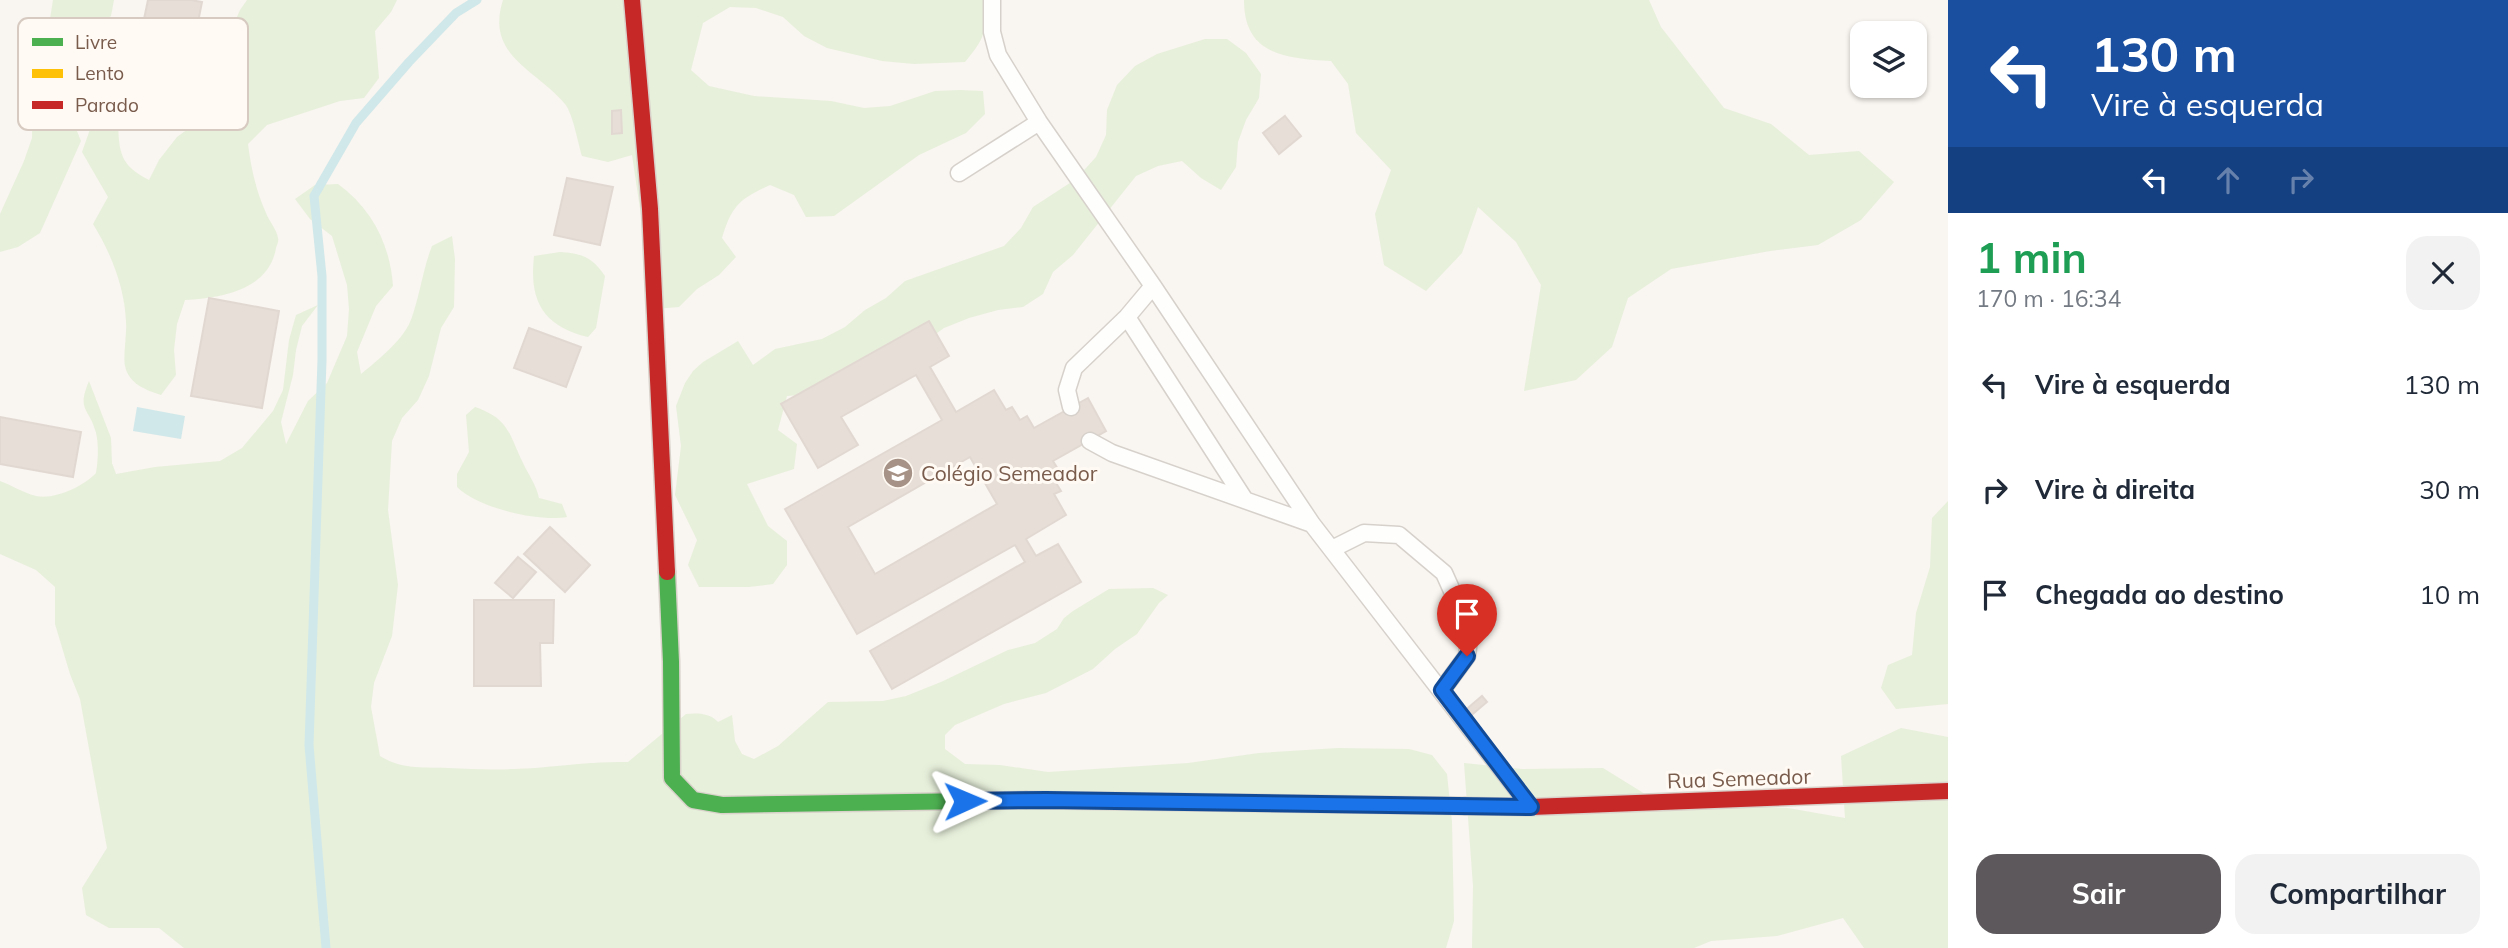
<!DOCTYPE html>
<html lang="pt">
<meta charset="utf-8">
<style>
:root{--surface:#fff;--page:#f2f2f3;--text:#1f2937;--muted:#747a83;--accent:#5c585b}
body{margin:0;font-family:Mulish,sans-serif;background:var(--page);color:var(--text);height:100vh;display:flex;flex-direction:column;font-size:26px;white-space:nowrap}
*{box-sizing:border-box;margin:0}
p{font-size:23px;color:var(--muted)}
.icon{flex:none;width:38px;height:38px;fill:none;stroke:currentColor;stroke-width:2;stroke-linecap:round;stroke-linejoin:round}
.map{position:relative;flex:1;overflow:hidden}
.side{display:flex;flex-direction:column;background:var(--surface);width:560px}
.side>*{flex:none}
.banner{background:#1a4fa0;color:#fff;overflow:hidden}
.controls{position:absolute;left:1850px;top:21px;display:grid;gap:14px}
.controls a{display:grid;place-items:center;width:77px;height:77px;border-radius:14px;background:var(--surface);box-shadow:0 2px 5px #0004;font-size:35px}
.pin{position:absolute;display:grid;place-items:center;width:60px;height:60px;color:#fff;margin:-72px -30px;border-radius:50% 50% 50% 0;rotate:-45deg;box-shadow:0 0 7px #0007}
.pin .icon{rotate:45deg}
.me{position:absolute;width:77px;margin:-38px;rotate:89deg;stroke-linejoin:round;filter:drop-shadow(0 0 5px #0008)}
.turn{display:flex;align-items:center;gap:24px;height:147px;padding:0 28px;font-size:32px}
.turn .icon{width:91px;height:91px;stroke-width:2.5}
.turn b{display:block;font-size:49px;line-height:60px}
.lanes{display:flex;align-items:center;height:66px;padding:0 28px;background:#0003;justify-content:center;gap:35px;direction:ltr}
.lanes .off{opacity:.35}
.round{display:grid;place-items:center;flex:none;width:74px;height:74px;border-radius:21px;background:var(--page)}
.head{display:flex;align-items:center;justify-content:space-between;height:119px;padding:0 28px}
h1{font-size:42px;font-weight:700;line-height:52px;color:#1e9e55}
.cta{display:flex;gap:14px;margin-top:auto;padding:14px 28px}
.cta a{flex:1;height:80px;border-radius:21px;background:var(--accent);color:#fff;font-size:28px;font-weight:700;line-height:80px;text-align:center}
.cta a+a{background:var(--page);color:var(--text)}
ul{padding:0;list-style:none}
li{display:flex;align-items:center;gap:21px;height:105px;padding:0 28px}
li div{flex:1}
li b{display:block;font-size:26px}
li em{font-style:normal}
main{display:flex;flex:1;min-height:0}
.map>svg:first-child{display:block}
.green{fill:#e7f0db}
.water{fill:#d0e8ea}
.lines{fill:none;stroke-linecap:round;stroke-linejoin:round}
.stream{stroke:#d0e8ea;stroke-width:9}
.building{fill:#e6ded7;stroke:#e2d8d2;stroke-width:2;fill-rule:evenodd}
.lane-casing{stroke:#d7d1cb;stroke-width:19}
.fast-casing{stroke:#d9d2cb;stroke-width:19}
.slow-casing{stroke:#d9d2cb;stroke-width:19}
.jam-casing{stroke:#d9d2cb;stroke-width:19}
.lane{stroke:#fefefd;stroke-width:16}
.fast{stroke:#4caf50;stroke-width:16}
.slow{stroke:#ffc107;stroke-width:16}
.jam{stroke:#c62828;stroke-width:16}
.route-casing{stroke:#114b97;stroke-width:18}
.route{stroke:#1a73e8;stroke-width:12}
.labels{text-anchor:middle;dominant-baseline:central;stroke-width:6;stroke-linejoin:round;paint-order:stroke}
.poi-label{font-size:21px;fill:#7a5c4d;stroke:#fffaf3;text-anchor:start}
.street-label{font-size:21px;fill:#7a5c4d;stroke:#fffaf3}
.key{fill:#fffaf3;stroke:#d7cbc1;stroke-width:2}
.key-label{font-size:19px;fill:#7a5c4d}
</style>
<main>
<div class="map">
<svg width="1948" height="948" viewBox="0 0 1948 948">
<rect width="100%" height="100%" fill="#f9f5f0"/>
<path class="green" d="M53 0H114L111 16 89 30 71 50 66 74 64 99 81 141 40 233 18 247 0 252V214L24 161 32 138 33 82 41 60 43 63Z
M247 0H397L391 12 375 31 379 78 364 98 340 101 267 125 248 144C251 168 256 191 266 213 269 221 277 230 278 238 279 241 277 245 276 248 269 290 221 298 185 300L177 324 174 350 176 375 161 395C146 390 129 384 125 366 123 357 127 333 126 322 125 288 111 253 93 224L108 197 82 152 94 118 118 122C119 153 120 165 149 180L159 160 177 137 196 123 214 103 221 54 240 10Z
M503 0H985C988 30 984 40 965 62L914 64 882 61 827 48 804 36 783 17 756 8 730 7 703 23 691 70 709 86 754 96 831 101 864 108 890 106 935 91 960 90 983 91 985 114 966 133 919 155 834 216 806 217 794 195 770 185C740 199 732 205 722 238L736 257 719 275 697 289 679 307 655 309 632 155 608 162 582 156C578 143 573 114 565 104 536 69 485 56 503 0Z
M1244 0H1649L1661 27 1724 108 1771 124 1809 155 1859 151 1894 182 1861 220 1818 245 1770 251 1671 269 1628 298 1612 347 1576 380 1524 391 1541 285 1516 242 1478 207 1462 253 1426 291 1384 265 1375 214 1391 170 1356 133 1348 84 1331 61C1287 58 1244 56 1244 0Z
M1205 39H1227L1246 53 1261 74 1259 98 1246 120 1238 142 1236 167 1221 190 1201 178 1182 161 1158 166 1136 176 1073 255 1053 272 1043 294 1023 307 998 310 969 318 944 328 923 343 813 394 787 396 778 430 797 444 794 469 747 484 768 526 787 541V565L773 584 749 587H699L688 565 697 540 675 495 681 446 676 406 685 383 693 371 703 362 738 341 753 365 775 349 822 339 845 327 865 310 886 298 905 281 1004 246 1021 228 1033 207 1076 179 1096 157 1106 135 1107 110 1117 85 1135 66 1157 54Z
M338 184C372 209 390 244 393 286L376 306 357 352 361 374C378 360 405 339 412 317 420 294 423 269 432 246L452 236 455 259 454 307 441 328 429 376 418 400 402 418 392 441 388 510 398 585 392 636 374 683 371 707 380 756C402 770 423 767 448 768 470 769 492 770 514 769 552 768 590 761 628 762L686 714C697 713 710 713 718 722L732 715 735 741 742 754 754 759 778 746 828 702 883 701 906 696 941 682 1008 650 1035 643 1057 629 1064 618 1073 611 1109 589 1153 588 1168 595 1159 603 1137 634 1115 649 1093 669 1046 693 1004 704 955 725 945 735V749L965 764 1000 765 1048 772 1188 763 1259 753 1338 748 1409 749 1432 755 1447 774 1452 822 1454 921 1446 948H184L159 928H109L86 915 82 888 107 848 80 699 70 674 55 624V587L36 570 0 554V481C11 485 24 493 36 496 55 500 84 486 96 473 98 461 99 445 96 433 90 408 76 412 89 381L111 438 112 463 116 474 155 467 220 461 242 448 273 411 283 390 289 340 296 315 318 305 302 326 296 350 293 375 281 422 286 444 308 401 327 383 347 336 349 309 347 285 332 236 310 219 295 199 315 185Z
M560 252C582 253 593 258 605 276L596 328 588 337C543 326 529 301 534 256Z
M475 407C510 419 509 435 523 463 529 476 536 484 539 498L562 504 567 517C538 522 478 508 457 487V474L469 452 466 415Z
M1948 501V704L1896 709 1881 688 1888 665 1912 655 1916 613 1930 567 1932 518Z
M1901 728 1948 737V948H1864L1843 918 1777 936 1711 941 1694 948H1472L1473 886 1464 763 1522 769 1603 768 1658 802 1788 808 1845 818 1841 756Z"/>
<path class="water" d="M137 407 185 416 181 439 133 431Z"/>
<g class="lines">
<path class="stream" d="M326 948 309 745 322 360V276L314 196 356 123 409 62 456 13 477 0"/>
</g>
<path class="building" d="M148 0H191L202 2 183 97 130 86Z
M621 110 622 133 612 134V111Z
M1285 116 1301 136 1279 154 1263 133Z
M567 178 613 187 600 245 554 235Z
M209 298 279 311 262 408 191 396Z
M929 321 949 356 930 367 956 412 994 390 1006 410 1012 407 1020 420 1027 416 1034 428 1088 398 1106 431 1053 461 1061 474 1053 478 1061 491 1054 494 1066 515 1026 539 1036 556 1058 544 1081 582 892 689 870 651 1025 562 1015 545 857 634 785 509 942 420 916 375 841 417 858 445 818 468 781 404ZM970 457 997 504 875 574 848 527Z
M529 328 581 347 566 387 514 368Z
M0 417 81 432 73 477 0 464Z
M550 527 590 565 565 592 524 554Z
M518 557 536 572 513 598 495 583Z
M474 600H554L553 643H540L541 686H474Z
M1482 696 1487 702 1468 718 1463 712Z"/>
<g class="lines">
<g class="lane-casing">
<path id="lane" d="M992 0V32L998 55 1039 122 1153 286 1312 524 1529 805
M959 173 1039 122
M1127 317 1243 497
M1071 407 1067 390 1074 368 1127 317 1153 286
M1090 441 1112 453 1312 524
M1332 549 1364 533 1399 535 1444 573 1470 631 1467 656 1442 690"/>
</g>
<g class="fast-casing">
<path id="fast" d="M667 572 671 662 672 778 693 800 722 805 1026 800"/>
</g>
<g class="slow-casing">
<path id="slow" d="M1026 800 1465 806"/>
</g>
<g class="jam-casing">
<path id="jam" d="M632 0 650 209 667 572
M1465 806 1531 807 1948 791"/>
</g>
<use href="#lane" class="lane"/>
<use href="#fast" class="fast"/>
<use href="#slow" class="slow"/>
<use href="#jam" class="jam"/>
</g>
<g class="lines">
<g class="route-casing">
<path id="route" d="M965 801 1046 800 1531 807 1442 690 1467 656"/>
</g>
<use href="#route" class="route"/>
</g>
<defs>
<g id="school-disc" transform="scale(1.575)"><circle r="9.5" fill="#a69286" stroke="#fffaf3"/><path d="M0-5L7-2L0 1L-7-2ZM-4 1L0 2.5L4 1V4Q0 6-4 4Z" fill="#fff"/></g>
</defs>
<g fill-rule="evenodd">
<use href="#school-disc" x="898" y="473"/>
</g>
<g class="labels">
<g class="poi-label">
<text x="921" y="473">Colégio Semeador</text>
</g>
<g class="street-label">
<text transform="translate(1739 778) rotate(-2)">Rua Semeador</text>
</g>
</g>
<rect x="18" y="18" width="230" height="112" rx="10" class="key"/>
<rect x="32" y="38" width="31" height="8" fill="#4caf50"/>
<rect x="32" y="69" width="31" height="9" fill="#ffc107"/>
<rect x="32" y="101" width="31" height="8" fill="#c62828"/>
<g class="key-label">
<text x="75" y="49">Livre</text>
<text x="75" y="80">Lento</text>
<text x="75" y="112">Parado</text>
</g>
</svg>
<div class="controls">
<a><svg class="icon" aria-label="layers" viewBox="0 0 24 24"><path d="M12 4l9 5-9 5-9-5zM3 14l9 5 9-5"/></svg></a>
</div>
<div class="pin" style="left:1467px;top:656px;background:#d93025"><svg class="icon" aria-label="arrive" viewBox="0 0 24 24"><path d="M6 21V4h12l-3 4 3 4H6"/></svg></div>
<svg class="me" style="left:965px;top:801px" viewBox="-20 -20 40 40"><path d="M0-17L14 15 0 8-14 15z" fill="#1a73e8" stroke="#fff" stroke-width="4"/></svg>
</div>
<section class="side">
<div class="banner">
<div class="turn"><svg class="icon" aria-label="left" viewBox="0 0 24 24"><path d="M17 20v-9H6M10 6l-5 5 5 5"/></svg><div><b>130 m</b>Vire à esquerda</div></div>
<div class="lanes"><svg class="icon" aria-label="left" viewBox="0 0 24 24"><path d="M17 20v-9H6M10 6l-5 5 5 5"/></svg><svg class="icon off" aria-label="ahead" viewBox="0 0 24 24"><path d="M12 20V5M6 11l6-6 6 6"/></svg><svg class="icon off" aria-label="right" viewBox="0 0 24 24"><path d="M7 20v-9h11M14 6l5 5-5 5"/></svg></div>
</div>
<div class="head"><div><h1>1 min</h1><p>170 m · 16:34</p></div><a class="round"><svg class="icon" aria-label="close" viewBox="0 0 24 24"><path d="M6 6l12 12M18 6L6 18"/></svg></a></div>
<ul>
<li><svg class="icon" aria-label="left" viewBox="0 0 24 24"><path d="M17 20v-9H6M10 6l-5 5 5 5"/></svg><div><b>Vire à esquerda</b></div><em>130 m</em></li>
<li><svg class="icon" aria-label="right" viewBox="0 0 24 24"><path d="M7 20v-9h11M14 6l5 5-5 5"/></svg><div><b>Vire à direita</b></div><em>30 m</em></li>
<li><svg class="icon" aria-label="arrive" viewBox="0 0 24 24"><path d="M6 21V4h12l-3 4 3 4H6"/></svg><div><b>Chegada ao destino</b></div><em>10 m</em></li>
</ul>
<div class="cta"><a>Sair</a><a>Compartilhar</a></div>
</section>
</main>
